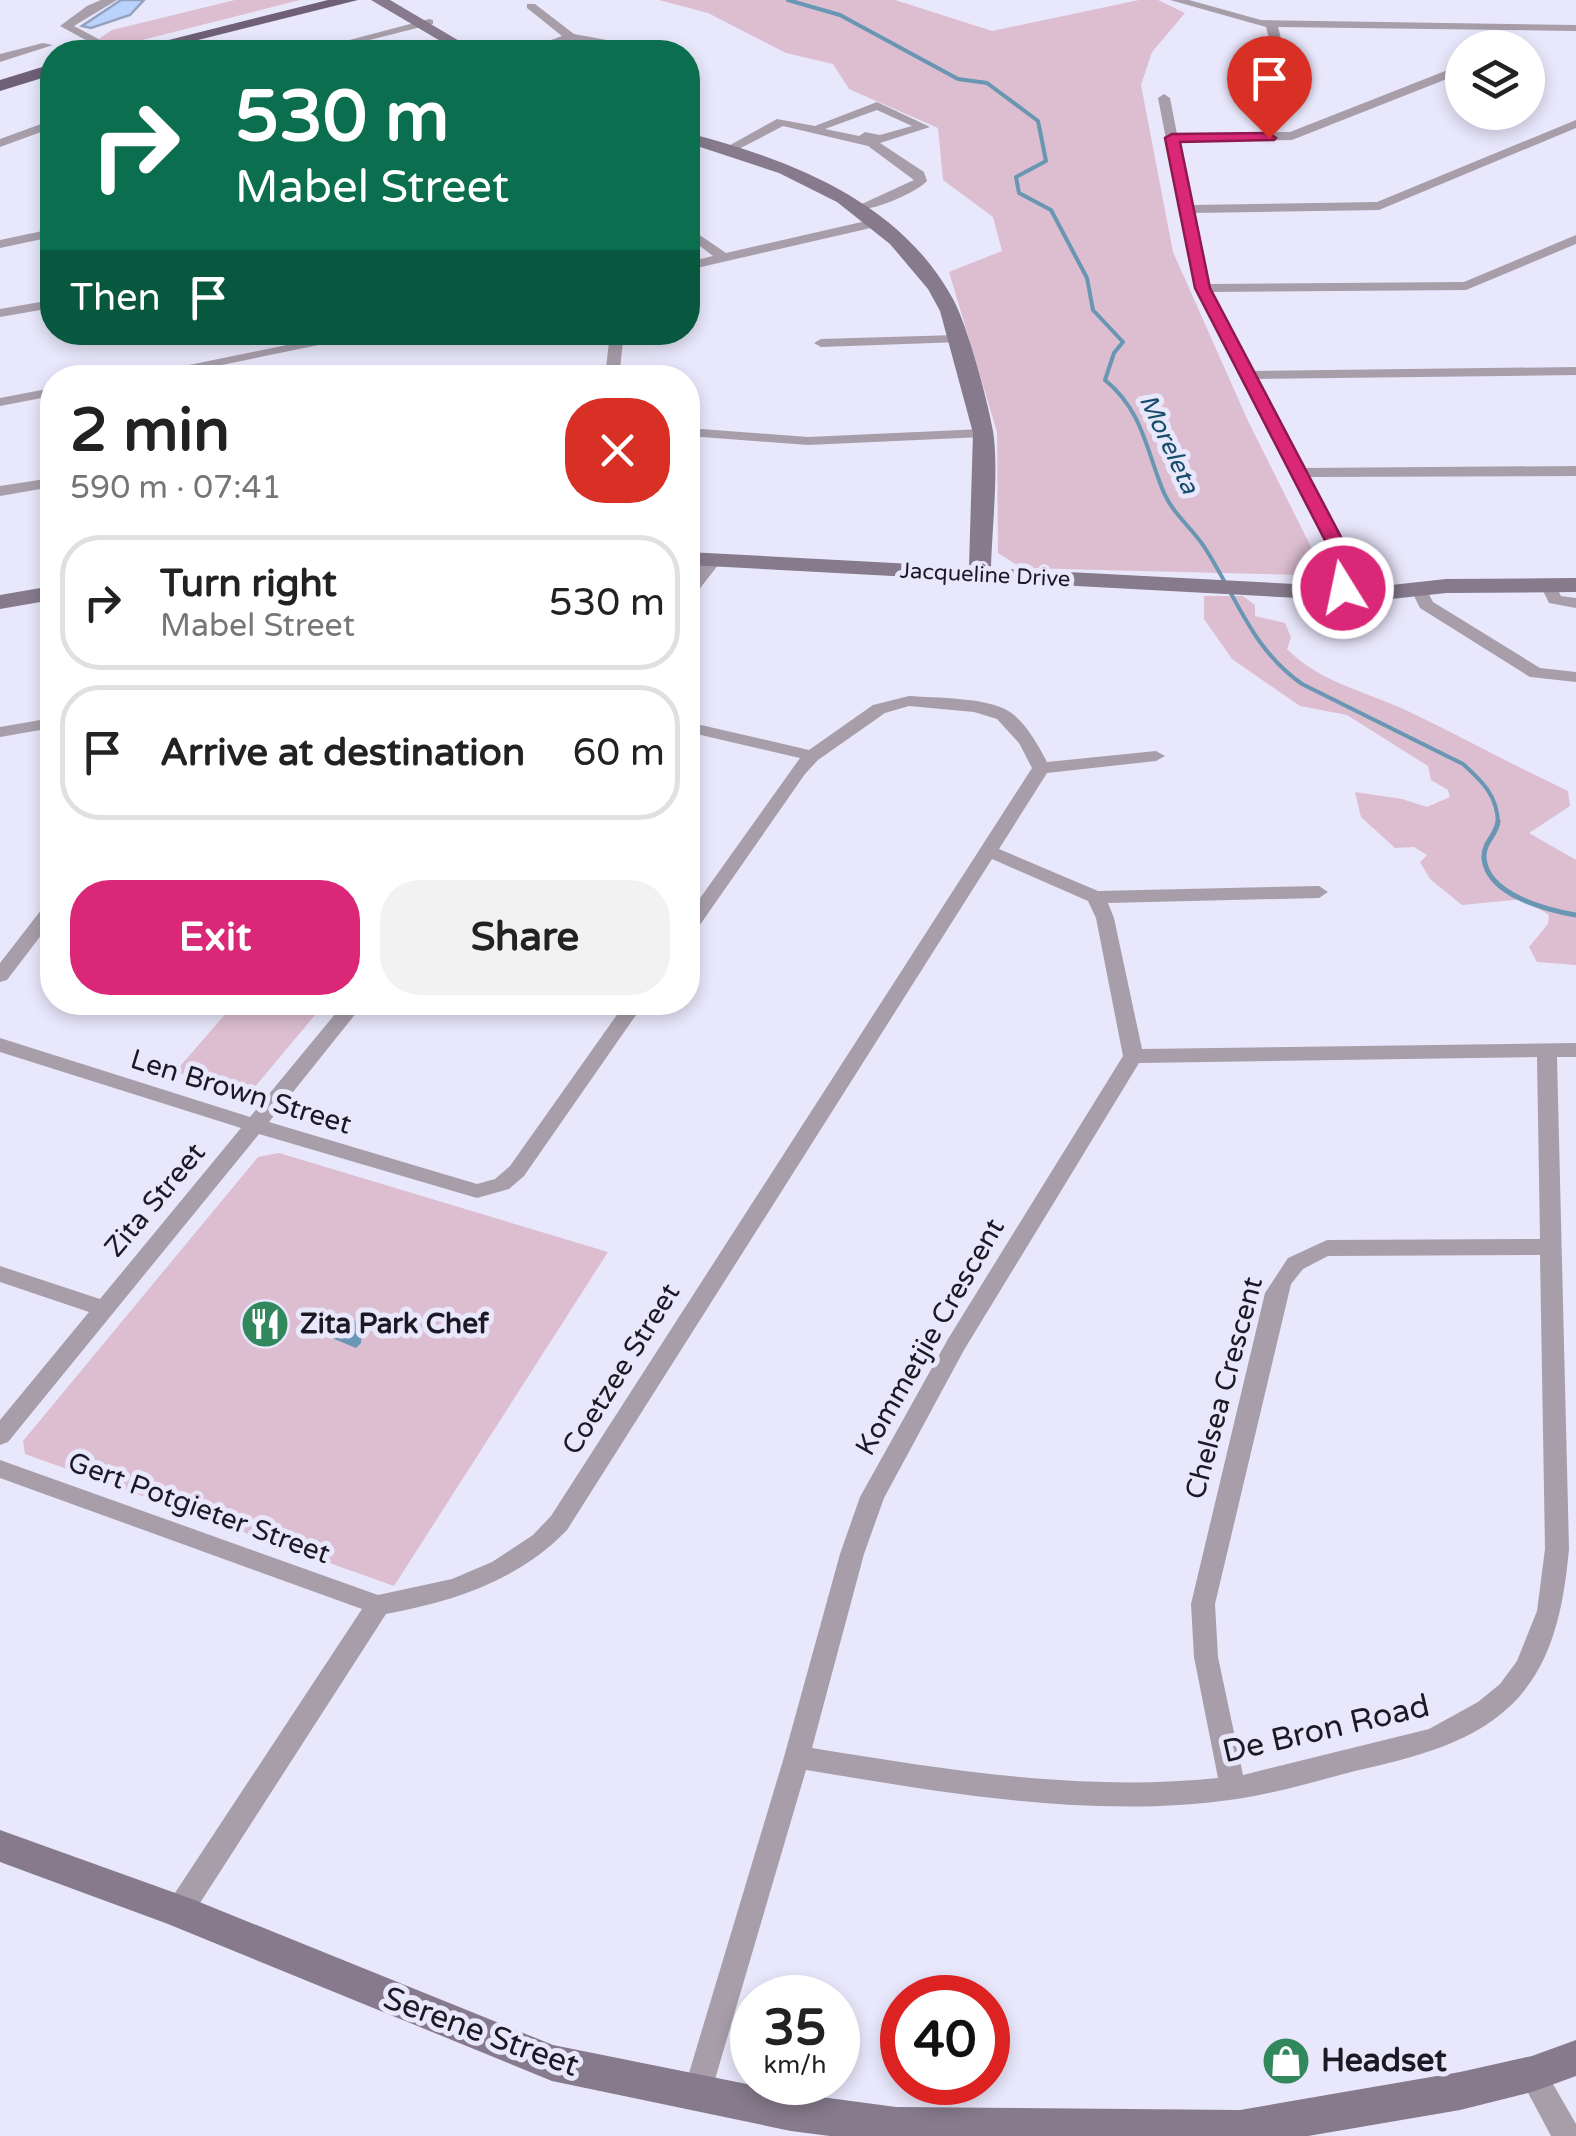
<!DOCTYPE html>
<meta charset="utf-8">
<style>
:root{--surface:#fff;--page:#f2f2f2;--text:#222;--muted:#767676;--line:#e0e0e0;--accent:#db2777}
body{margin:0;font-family:"Varela Round",sans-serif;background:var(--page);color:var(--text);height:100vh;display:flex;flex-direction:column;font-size:38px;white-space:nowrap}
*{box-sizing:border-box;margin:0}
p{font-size:32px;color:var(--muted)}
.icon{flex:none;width:55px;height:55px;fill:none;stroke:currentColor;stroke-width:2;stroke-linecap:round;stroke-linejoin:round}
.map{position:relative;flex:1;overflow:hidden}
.drawer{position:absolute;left:40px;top:365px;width:660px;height:650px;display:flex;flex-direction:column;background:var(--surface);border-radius:40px;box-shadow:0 5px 15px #0003}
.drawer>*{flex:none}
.top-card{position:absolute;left:40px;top:40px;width:660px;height:305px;border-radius:40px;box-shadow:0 5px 15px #0003;background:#0b6e4f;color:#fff;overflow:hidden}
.fabs{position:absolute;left:1445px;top:30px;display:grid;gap:20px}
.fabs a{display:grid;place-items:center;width:100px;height:100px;border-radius:50%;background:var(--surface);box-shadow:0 5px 15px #0003;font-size:50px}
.speed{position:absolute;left:730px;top:1975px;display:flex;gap:20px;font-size:50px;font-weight:700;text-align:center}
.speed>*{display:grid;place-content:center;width:130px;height:130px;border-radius:50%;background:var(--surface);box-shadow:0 5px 15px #0003;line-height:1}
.speed small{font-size:25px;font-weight:400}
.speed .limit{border:15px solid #d22;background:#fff;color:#111}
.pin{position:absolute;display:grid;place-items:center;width:85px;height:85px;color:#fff;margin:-102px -42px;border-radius:50% 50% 50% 0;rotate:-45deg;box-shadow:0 0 10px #0007}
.pin .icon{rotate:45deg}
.me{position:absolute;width:110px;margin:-55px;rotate:350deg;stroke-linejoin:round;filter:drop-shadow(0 0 8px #0008)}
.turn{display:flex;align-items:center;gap:35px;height:210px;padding:0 30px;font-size:45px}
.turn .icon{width:130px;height:130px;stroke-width:2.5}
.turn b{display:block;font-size:70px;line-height:85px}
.then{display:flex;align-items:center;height:95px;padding:0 30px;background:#0003;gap:20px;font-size:38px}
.round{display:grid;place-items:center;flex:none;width:105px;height:105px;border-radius:40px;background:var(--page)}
.overview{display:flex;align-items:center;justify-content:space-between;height:170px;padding:0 30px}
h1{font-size:60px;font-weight:700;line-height:75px}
.cta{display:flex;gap:20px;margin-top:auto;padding:20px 30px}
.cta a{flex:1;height:115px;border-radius:40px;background:var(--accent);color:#fff;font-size:40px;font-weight:700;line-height:115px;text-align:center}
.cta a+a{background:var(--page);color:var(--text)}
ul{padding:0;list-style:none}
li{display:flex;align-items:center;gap:30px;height:135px;margin:0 20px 15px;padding:0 10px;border:5px solid var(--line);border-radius:40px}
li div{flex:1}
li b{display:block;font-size:38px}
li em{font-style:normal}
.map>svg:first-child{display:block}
.green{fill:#dcbed0}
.water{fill:#6996b2}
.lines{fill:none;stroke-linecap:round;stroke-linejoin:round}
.stream-far1{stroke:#6996b2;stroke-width:4}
.stream{stroke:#6996b2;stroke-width:5}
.building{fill:#bbd2fc;stroke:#93a2be;stroke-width:2.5}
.street{fill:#a79eaa;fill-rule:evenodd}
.secondary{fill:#867a8c;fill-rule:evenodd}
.primary{fill:#6f6075;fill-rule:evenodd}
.route{fill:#db2777;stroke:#8e194d;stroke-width:2.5}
.labels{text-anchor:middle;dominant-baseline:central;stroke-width:10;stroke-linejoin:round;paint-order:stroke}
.far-street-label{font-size:22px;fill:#1a1924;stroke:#e9e7fb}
.far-water-label{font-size:25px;font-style:italic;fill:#164d6b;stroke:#e9e7fb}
.street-label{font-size:28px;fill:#1a1924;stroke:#e9e7fb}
.poi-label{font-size:28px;font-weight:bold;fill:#1a1924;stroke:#e9e7fb;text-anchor:start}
.near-street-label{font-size:32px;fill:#1a1924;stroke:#e9e7fb}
.near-poi-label{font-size:32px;font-weight:bold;fill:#1a1924;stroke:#e9e7fb;text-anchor:start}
</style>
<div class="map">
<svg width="1576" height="2136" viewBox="0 0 1576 2136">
<rect width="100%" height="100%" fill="#e9e7fb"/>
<path class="green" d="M235 0H300L126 44H106L99 39 112 30Z
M659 0H895L992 31 1139 0H1158L1185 13 1152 52 1141 85 1173 252 1248 421 1318 561 1298 575 1022 568 998 553 997 432 949 272 1002 251 993 217 943 180 938 128 849 89 833 64 786 53 708 13Z
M1204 596H1243L1255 605V616L1285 623 1291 637 1287 649C1321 684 1373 693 1416 715 1467 740 1517 767 1568 791L1570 806 1529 833 1576 860V965L1537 962 1529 947 1548 924 1549 915 1524 899 1462 905 1430 879 1420 862 1427 855 1414 847 1395 848 1361 817 1355 792 1402 799 1427 807 1450 797 1448 790 1431 780 1428 766 1347 715 1300 706 1232 659 1204 619Z
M235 1003H325L249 1094 175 1072Z
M279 1153 608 1252 394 1586 25 1454 23 1441 258 1157Z"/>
<path class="water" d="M342 1313C355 1315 363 1330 361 1343L356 1348 327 1336 305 1337 301 1334 303 1325 313 1317Z"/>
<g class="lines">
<path class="stream-far1" d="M788 0 840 15 958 79 987 83 1038 121 1046 161 1016 177 1019 193 1051 210 1087 278 1093 310 1123 342 1114 353 1105 380C1143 411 1146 450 1164 493 1173 514 1193 529 1205 548 1237 598 1252 649 1302 684L1463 764C1482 781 1498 796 1498 824"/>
<path class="stream" d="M1498 821C1497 835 1483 842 1484 858 1487 895 1547 910 1576 915"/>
</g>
<path class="building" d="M121 0H144L130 15 91 28 82 26Z"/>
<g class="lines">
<path class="street" d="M101 0H117L74 26 106 43 140 41 146 44 144 46 104 50 60 26 87 6Z
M1170 0H1189L1261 20 1576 25V31L1278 27 1284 50 1278 54 1272 50 1266 27Z
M527 4H535L574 34 672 52C639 54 607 41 574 41 556 41 538 52 519 52L562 36 527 8Z
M429 19 433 20V24L322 52H304Z
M43 43 53 45 0 62V54Z
M1458 66H1462V73L1292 140 1179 142 1192 205 1377 202 1576 120V128L1379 210 1193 213 1208 284 1464 282 1576 235V244L1466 290 1211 292 1252 371 1576 367V375L1257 379 1304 468 1576 466V476L1309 477 1348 551 1376 579 1374 582H1362L1351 571 1352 581 1344 586 1336 581 1333 553 1195 288 1158 98 1164 94 1170 98 1177 134 1290 132Z
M877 102 930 127 880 143 924 172 927 181C916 193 866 215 853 208L914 180 868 146 783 126 733 152 723 149 777 119 815 126ZM877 110 912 126 880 135 865 132 859 136 825 129Z
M52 120V128L0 147V139Z
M879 218 886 222 884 225 688 270V262L713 256 688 237V227L726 253Z
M52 229V237L0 248V240Z
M52 300V308L0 317V309Z
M350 332H382L158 378H126Z
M610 332H624L619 378H605Z
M956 335 961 336V342L821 347 814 343 821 339Z
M52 388V396L0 406V398Z
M688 428 808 437 983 429 990 433 983 437 808 445 688 436Z
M52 478V487L0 496V486Z
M714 555 722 560 694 596 688 598C688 581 698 562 714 555Z
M1548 580 1554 582 1561 596 1576 598V608L1549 603 1540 585Z
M1418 583 1424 585 1433 602 1540 668 1576 672V682L1530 677 1420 608 1410 588Z
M909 696C936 698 987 697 1010 712 1026 723 1038 745 1047 762L1156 751 1165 756 1156 761 1047 773 999 849 1098 891 1319 886 1328 892 1319 898 1108 903 1114 918 1142 1049 1576 1043V1057H1557L1569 1549C1564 1602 1555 1656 1519 1697 1478 1743 1412 1758 1355 1771 1316 1781 1277 1793 1237 1799 1093 1820 947 1793 806 1770L711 2093 707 2103 697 2106 687 2103 683 2093 784 1757 840 1554 860 1497 948 1339 1123 1056 1096 918 1088 901 992 859 567 1530C518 1581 454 1601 386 1614L189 1920 179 1923 169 1920 166 1911 169 1902 362 1609 0 1478V1460L378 1595 452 1579 492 1562 533 1535 551 1516 1032 768 1019 743 997 719 974 712 909 706 885 713 818 760 805 774 695 932 688 934V915L800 758 688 732V722L809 750 873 705ZM1537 1057 1540 1239 1327 1240 1288 1258 1265 1293 1191 1604 1194 1657 1218 1778C1081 1792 947 1770 812 1748L864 1554 884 1498 964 1350 1139 1063ZM1540 1255 1545 1549 1537 1611 1517 1661 1500 1684 1478 1702 1429 1729 1243 1775 1218 1657 1215 1604 1291 1284 1303 1269 1328 1256Z
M52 718V728L0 737V727Z
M52 903V921L7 980 0 982V963L45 905Z
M345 1002H365L269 1122 477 1184 495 1179 510 1166 626 1002H645L524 1176 509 1189 477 1198 259 1134 8 1442 0 1445V1420L89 1312 0 1282V1266L100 1299 241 1128 0 1052V1038L250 1117Z
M1532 2061 1542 2065 1576 2124V2136H1551L1518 2074 1522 2065Z"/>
<path class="secondary" d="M371 0H390L478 52H459Z
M688 133C789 159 900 201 953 299 968 327 987 398 993 431 999 468 992 529 991 568L1353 587 1363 592 1373 587 1446 579 1576 578V592L1446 593 1373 601 1363 596 1353 601 688 565V552L969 567 973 433 940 311 928 289 890 244 837 202 779 173 688 143Z
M52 586V600L0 609V595Z
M0 1830 192 1899 553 2045 791 2093 896 2107 1240 2110 1460 2072 1532 2056 1576 2040V2076L1532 2092 1460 2110 1308 2136H830L791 2131 552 2081 168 1924 0 1862Z"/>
<path class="primary" d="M328 0H358L150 52H121Z
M52 64V75L0 91V80Z"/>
</g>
<path class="route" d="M1269 133 1276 138 1274 140 1180 142 1210 288 1350 554 1352 588 1343 593 1334 588 1332 554 1195 288 1165 138 1172 134Z"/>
<defs>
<g id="restaurant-disc" transform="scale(2.5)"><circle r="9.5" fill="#30885c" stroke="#e9e7fb"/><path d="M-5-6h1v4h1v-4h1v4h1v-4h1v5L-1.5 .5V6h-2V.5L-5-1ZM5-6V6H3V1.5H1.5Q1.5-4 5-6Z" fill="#fff"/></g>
<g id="shop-disc" transform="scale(2.5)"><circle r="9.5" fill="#30885c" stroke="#e9e7fb"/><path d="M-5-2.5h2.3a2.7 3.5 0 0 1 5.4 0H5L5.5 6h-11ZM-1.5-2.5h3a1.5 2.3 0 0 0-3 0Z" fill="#fff"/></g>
</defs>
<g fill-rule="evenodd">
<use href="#restaurant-disc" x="265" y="1324"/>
<use href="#shop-disc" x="1286" y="2061"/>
</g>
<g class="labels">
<g class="far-street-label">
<text transform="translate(985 575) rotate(3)">Jacqueline Drive</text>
</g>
<g class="far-water-label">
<text transform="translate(1169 444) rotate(65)">Moreleta</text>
</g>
<g class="street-label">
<text transform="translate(241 1092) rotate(17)">Len Brown Street</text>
<text transform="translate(155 1200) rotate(-50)">Zita Street</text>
<text transform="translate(930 1337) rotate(-60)">Kommetjie Crescent</text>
<text transform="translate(621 1369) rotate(-58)">Coetzee Street</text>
<text transform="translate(1224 1388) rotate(-75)">Chelsea Crescent</text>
<text transform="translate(199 1508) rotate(20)">Gert Potgieter Street</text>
</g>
<g class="poi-label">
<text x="300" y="1324">Zita Park Chef</text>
</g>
<g class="near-street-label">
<text transform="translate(1326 1729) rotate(-13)">De Bron Road</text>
<text transform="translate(481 2032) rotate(20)">Serene Street</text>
</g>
<g class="near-poi-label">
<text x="1321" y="2061">Headset</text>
</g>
</g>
</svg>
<div class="fabs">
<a><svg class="icon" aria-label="layers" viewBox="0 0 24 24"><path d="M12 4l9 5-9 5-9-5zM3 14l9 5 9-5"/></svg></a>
</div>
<div class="speed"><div>35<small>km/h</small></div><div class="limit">40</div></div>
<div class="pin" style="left:1269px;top:138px;background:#d93025"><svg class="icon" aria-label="arrive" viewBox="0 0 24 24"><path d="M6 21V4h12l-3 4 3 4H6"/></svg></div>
<svg class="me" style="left:1343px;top:588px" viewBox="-20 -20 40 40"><circle r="17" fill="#db2777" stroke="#fff" stroke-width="3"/><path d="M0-11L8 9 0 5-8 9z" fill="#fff"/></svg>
<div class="top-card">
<div class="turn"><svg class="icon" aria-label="right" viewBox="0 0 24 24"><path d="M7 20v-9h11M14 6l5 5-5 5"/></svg><div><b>530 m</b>Mabel Street</div></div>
<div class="then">Then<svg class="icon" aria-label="arrive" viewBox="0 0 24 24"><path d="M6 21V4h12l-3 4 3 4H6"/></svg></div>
</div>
<section class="drawer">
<div class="overview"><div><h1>2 min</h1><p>590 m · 07:41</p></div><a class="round" style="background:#d93025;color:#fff"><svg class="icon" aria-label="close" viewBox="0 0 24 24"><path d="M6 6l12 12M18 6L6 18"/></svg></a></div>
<ul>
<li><svg class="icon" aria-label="right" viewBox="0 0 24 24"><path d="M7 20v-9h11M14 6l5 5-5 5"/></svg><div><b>Turn right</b><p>Mabel Street</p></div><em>530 m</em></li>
<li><svg class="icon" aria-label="arrive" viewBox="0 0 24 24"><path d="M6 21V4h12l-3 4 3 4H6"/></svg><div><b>Arrive at destination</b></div><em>60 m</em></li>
</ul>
<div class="cta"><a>Exit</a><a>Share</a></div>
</section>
</div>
